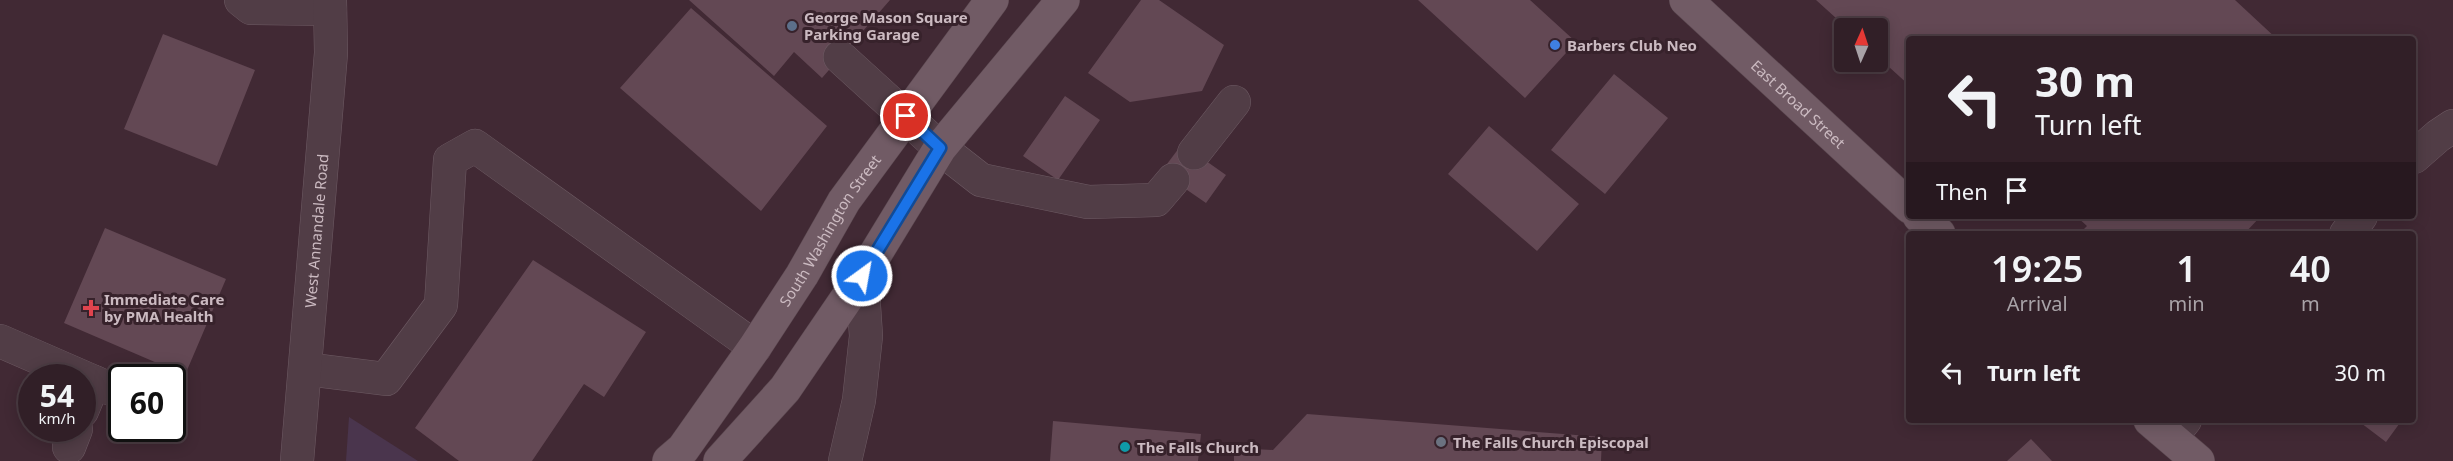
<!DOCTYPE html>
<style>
:root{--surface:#311f27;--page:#3d2c33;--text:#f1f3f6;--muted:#a8a2a7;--line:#4c3d44}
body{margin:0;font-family:"Noto Sans",sans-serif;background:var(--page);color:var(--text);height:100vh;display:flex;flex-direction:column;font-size:22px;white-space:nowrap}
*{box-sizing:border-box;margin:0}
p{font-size:20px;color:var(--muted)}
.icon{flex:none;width:33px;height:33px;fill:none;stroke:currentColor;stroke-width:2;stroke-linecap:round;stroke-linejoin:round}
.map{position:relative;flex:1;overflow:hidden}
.drawer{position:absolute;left:1906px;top:231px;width:510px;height:192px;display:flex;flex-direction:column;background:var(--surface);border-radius:6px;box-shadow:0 3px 15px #0003,0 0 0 2px var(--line)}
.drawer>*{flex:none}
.hud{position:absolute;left:1906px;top:36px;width:510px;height:183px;border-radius:6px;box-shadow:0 3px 15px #0003,0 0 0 2px var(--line);background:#311f27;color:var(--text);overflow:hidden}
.needle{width:39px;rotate:3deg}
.buttons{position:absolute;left:1834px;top:18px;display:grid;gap:12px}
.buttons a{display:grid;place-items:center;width:54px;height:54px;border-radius:6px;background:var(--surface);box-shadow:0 3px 15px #0003,0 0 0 2px var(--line);font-size:30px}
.speed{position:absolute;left:18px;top:364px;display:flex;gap:12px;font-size:30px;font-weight:700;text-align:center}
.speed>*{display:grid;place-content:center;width:78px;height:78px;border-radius:50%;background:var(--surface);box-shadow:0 3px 15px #0003,0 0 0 2px var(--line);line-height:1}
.speed small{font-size:15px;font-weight:400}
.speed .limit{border:3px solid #111;border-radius:9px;background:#fff;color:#111}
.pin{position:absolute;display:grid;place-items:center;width:51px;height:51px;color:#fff;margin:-26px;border:3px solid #fff;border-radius:50%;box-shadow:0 2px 6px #0007}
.me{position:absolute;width:66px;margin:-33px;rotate:32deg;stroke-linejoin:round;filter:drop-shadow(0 0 4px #0008)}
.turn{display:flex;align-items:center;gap:21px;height:126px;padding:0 30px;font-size:27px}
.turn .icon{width:78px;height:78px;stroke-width:2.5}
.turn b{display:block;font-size:42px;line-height:51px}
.then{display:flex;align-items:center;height:57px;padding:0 30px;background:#0003;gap:12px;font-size:22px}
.eta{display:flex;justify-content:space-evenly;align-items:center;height:102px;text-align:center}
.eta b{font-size:36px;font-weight:600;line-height:42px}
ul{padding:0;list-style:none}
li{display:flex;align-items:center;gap:18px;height:78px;padding:0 30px}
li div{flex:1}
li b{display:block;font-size:22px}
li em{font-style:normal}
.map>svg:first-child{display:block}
.green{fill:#4a354d}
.building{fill:#634854}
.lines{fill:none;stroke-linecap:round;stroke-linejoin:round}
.minor-casing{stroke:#6e5b64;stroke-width:34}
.major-casing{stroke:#5a474f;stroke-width:34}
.minor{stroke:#513d46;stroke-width:33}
.major{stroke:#715b65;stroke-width:33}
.route-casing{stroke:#114b97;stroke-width:15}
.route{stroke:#1a73e8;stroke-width:10}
.service-dot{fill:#5c6f8a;stroke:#37222b;stroke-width:2}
.shop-dot{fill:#3f7fe0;stroke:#37222b;stroke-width:2}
.health-dot{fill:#e0444e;stroke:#37222b;stroke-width:2}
.worship-dot{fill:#6b7280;stroke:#37222b;stroke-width:2}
.culture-dot{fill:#0f9aa8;stroke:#37222b;stroke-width:2}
.labels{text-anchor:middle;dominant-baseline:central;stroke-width:6;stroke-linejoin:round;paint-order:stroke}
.poi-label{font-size:15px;font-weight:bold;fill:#cbbac1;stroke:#37222b;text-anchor:start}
.street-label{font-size:15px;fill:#cbbac1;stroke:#37222b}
</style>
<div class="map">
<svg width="2453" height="461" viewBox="0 0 2453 461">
<rect width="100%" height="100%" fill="#412934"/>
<path class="green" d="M349 417 418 461H346Z"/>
<path class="building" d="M689 0H890L822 78 794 52 774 76Z
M1141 0H1159L1224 45 1202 91 1130 102 1088 73Z
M1418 0H1530L1576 42 1525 98Z
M1816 0H2235L2277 39H1910V86L1878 57V28H1847Z
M691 8 827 126 761 211 620 88Z
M163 34 255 70 217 166 124 129Z
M1614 74 1668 118 1605 194 1551 150Z
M1065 96 1100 120 1058 180 1023 156Z
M1489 126 1579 204 1537 251 1448 174Z
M1182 144 1226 175 1206 203 1161 172Z
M2076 216H2261L2244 234H2079L2087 226Z
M105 228 226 279 185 375 64 323Z
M533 260 646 332 604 397 584 384 532 461H459L415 428Z
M1307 414 1602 437 1601 461H1234V448L1273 450Z
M2357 420H2402L2386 442Z
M1053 421 1201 434 1198 461H1050Z
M2031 439 2052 461H2007Z"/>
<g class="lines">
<g class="minor-casing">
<g id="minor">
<path d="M241 0 251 8 330 9"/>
<path d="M840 57 940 148 981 180 1088 202 1156 200 1173 180"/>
<path d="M1194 153 1234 102"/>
<path d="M2414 157 2438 136 2453 126"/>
<path d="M2346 234 2361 216"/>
<path d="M0 341 108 388"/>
<path d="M306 369 386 379 441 305 450 160 475 146 755 347"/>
<path d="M82 411 94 382"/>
<path d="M2171 437 2185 420"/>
<path d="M69 447 76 429"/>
<path id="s1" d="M297 461 331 53 330 0"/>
<path d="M845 461 859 400 866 336 862 276"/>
</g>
</g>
<g class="major-casing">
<g id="major">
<path id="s2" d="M1686 0 1910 207"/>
<path d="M1919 216 1939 234"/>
<path d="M2150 420 2198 461"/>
<path id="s3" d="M669 461 683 449 755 347 802 275 844 201 992 0"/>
<path d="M720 461 785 389 862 276 940 148 1063 0"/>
</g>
</g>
<use href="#minor" class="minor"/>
<use href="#major" class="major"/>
</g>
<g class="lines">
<g class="route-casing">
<path id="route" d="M862 276 940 148 906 116"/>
</g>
<use href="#route" class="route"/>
</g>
<circle class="service-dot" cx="792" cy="26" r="6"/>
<circle class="shop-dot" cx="1555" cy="45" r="6"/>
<path class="health-dot" d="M88 299h6v6h6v6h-6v6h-6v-6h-6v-6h6z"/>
<circle class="worship-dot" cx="1441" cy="442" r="6"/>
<circle class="culture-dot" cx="1125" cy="447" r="6"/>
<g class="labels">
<g class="poi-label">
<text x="804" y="17">George Mason Square<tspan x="804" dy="17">Parking Garage</tspan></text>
<text x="1567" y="45">Barbers Club Neo</text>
<text x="104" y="299">Immediate Care<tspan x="104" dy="17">by PMA Health</tspan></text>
<text x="1453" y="442">The Falls Church Episcopal</text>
<text x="1137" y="447">The Falls Church</text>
</g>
<g class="street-label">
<text stroke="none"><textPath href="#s2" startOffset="153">East Broad Street</textPath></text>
<text stroke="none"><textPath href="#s3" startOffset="282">South Washington Street</textPath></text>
<text stroke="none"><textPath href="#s1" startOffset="231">West Annandale Road</textPath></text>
</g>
</g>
</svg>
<div class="buttons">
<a><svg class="needle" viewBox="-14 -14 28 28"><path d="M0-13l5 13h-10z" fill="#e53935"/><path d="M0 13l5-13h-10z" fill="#a8a2a7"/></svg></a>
</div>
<div class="speed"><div>54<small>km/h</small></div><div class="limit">60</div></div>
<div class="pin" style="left:906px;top:116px;background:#d93025"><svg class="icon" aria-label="arrive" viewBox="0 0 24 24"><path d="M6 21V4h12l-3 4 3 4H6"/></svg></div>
<svg class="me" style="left:862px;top:276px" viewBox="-20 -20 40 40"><circle r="17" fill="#1a73e8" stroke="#fff" stroke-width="3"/><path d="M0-11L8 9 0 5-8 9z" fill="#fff"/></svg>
<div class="hud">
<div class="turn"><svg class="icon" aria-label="left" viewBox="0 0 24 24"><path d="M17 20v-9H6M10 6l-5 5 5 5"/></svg><div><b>30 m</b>Turn left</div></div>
<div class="then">Then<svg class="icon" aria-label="arrive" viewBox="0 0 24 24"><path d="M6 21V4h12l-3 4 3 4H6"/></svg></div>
</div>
<section class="drawer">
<div class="eta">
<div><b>19:25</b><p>Arrival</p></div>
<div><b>1</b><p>min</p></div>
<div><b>40</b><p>m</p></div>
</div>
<ul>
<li><svg class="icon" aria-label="left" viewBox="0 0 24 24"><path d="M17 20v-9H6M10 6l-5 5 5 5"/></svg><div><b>Turn left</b></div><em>30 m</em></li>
</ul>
</section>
</div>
